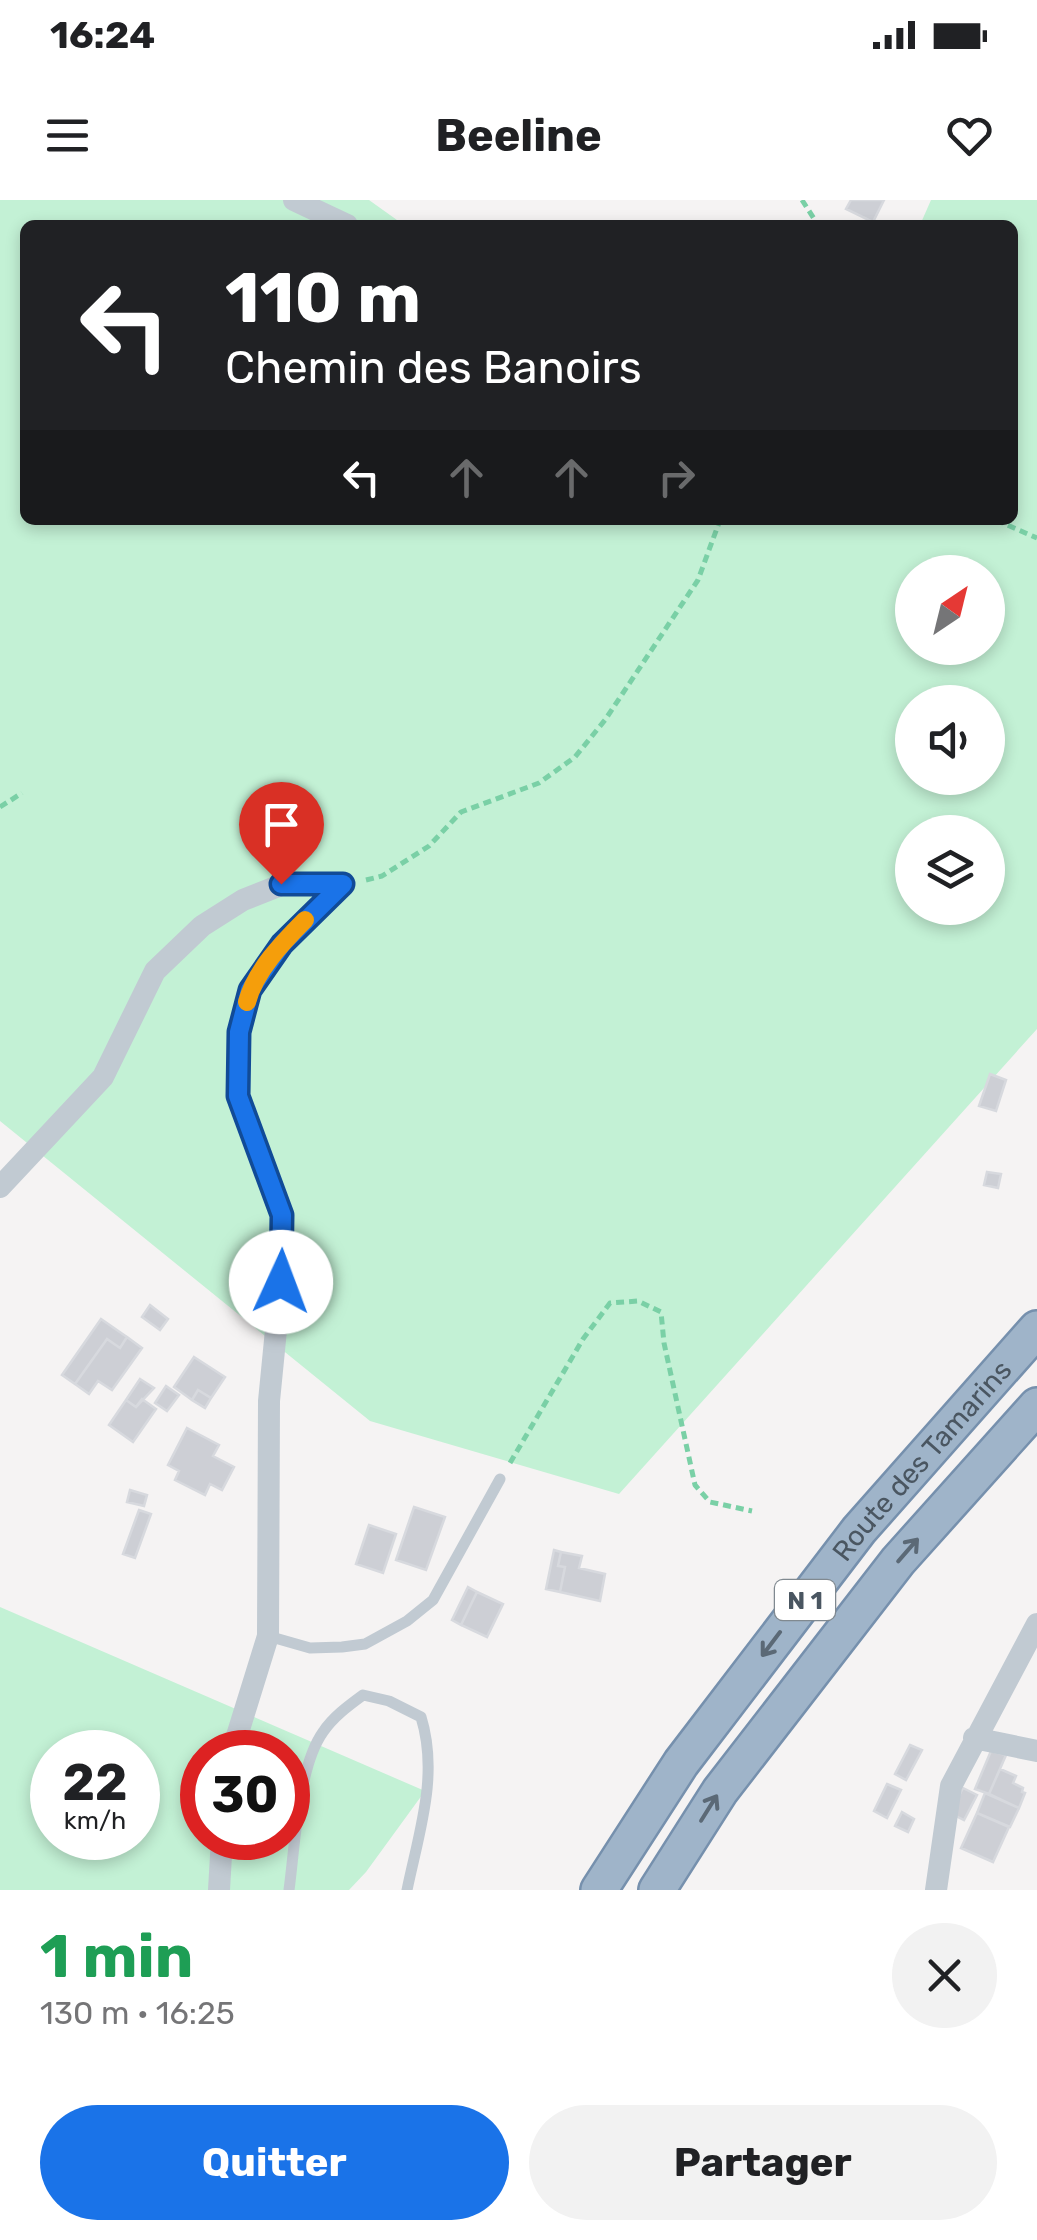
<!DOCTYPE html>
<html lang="fr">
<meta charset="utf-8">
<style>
:root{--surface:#fff;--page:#f2f2f2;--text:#202124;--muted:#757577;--accent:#1a73e8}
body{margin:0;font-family:Rubik,sans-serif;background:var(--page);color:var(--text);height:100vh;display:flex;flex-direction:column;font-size:38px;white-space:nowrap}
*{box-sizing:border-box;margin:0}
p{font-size:32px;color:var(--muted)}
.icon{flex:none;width:55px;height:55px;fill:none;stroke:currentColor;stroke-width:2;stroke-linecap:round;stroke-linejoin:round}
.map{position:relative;height:1690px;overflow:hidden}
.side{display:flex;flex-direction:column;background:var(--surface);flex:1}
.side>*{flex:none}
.top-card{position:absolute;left:20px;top:20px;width:998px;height:305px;border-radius:15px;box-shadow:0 5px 15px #0003;background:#202124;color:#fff;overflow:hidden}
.needle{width:65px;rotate:35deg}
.controls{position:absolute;left:895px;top:355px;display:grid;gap:20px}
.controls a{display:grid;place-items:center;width:110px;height:110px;border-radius:50%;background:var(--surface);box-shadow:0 5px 15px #0003;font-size:50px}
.speed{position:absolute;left:30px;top:1530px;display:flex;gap:20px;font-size:50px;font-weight:700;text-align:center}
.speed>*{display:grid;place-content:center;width:130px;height:130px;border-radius:50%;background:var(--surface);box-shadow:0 5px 15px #0003;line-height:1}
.speed small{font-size:25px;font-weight:400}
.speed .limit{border:15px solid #d22;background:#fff;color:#111}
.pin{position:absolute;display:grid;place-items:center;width:85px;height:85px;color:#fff;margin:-102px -42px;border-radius:50% 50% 50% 0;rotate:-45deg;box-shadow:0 0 10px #0007}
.pin .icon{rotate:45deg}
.me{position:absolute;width:110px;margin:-55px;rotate:2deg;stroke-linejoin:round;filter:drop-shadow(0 0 8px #0008)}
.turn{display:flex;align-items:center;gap:35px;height:210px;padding:0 40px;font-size:45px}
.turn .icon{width:130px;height:130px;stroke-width:2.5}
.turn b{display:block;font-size:70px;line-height:85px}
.lanes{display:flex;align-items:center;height:95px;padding:0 40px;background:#0003;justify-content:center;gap:50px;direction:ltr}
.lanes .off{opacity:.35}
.round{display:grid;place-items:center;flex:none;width:105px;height:105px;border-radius:52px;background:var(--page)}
.summary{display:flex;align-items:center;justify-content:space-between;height:170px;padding:0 40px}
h1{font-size:60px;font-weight:700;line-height:75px;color:#1e9e55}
.cta{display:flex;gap:20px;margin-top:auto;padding:20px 40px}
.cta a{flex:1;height:115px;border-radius:60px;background:var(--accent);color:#fff;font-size:40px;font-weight:700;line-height:115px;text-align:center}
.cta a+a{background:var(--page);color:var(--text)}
.status{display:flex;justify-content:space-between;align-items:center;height:70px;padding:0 50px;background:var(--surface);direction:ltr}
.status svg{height:28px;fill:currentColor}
header{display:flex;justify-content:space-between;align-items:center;height:130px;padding:0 40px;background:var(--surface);font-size:45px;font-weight:700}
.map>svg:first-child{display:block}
.green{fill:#c3f1d5;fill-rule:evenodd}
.building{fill:#cdcfd5;stroke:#d7d9de;stroke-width:2.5}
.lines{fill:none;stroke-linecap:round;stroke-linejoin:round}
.trunk-casing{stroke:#7690ad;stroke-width:40}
.path{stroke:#7ad0a6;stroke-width:5;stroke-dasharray:8 5;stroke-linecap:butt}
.service{stroke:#c1cad2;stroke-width:11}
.minor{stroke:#c1cad2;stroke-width:22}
.trunk{stroke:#9fb4c9;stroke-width:35}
.oneway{stroke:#5b6976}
.route-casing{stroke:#114b97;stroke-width:25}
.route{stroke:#1a73e8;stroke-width:18}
.slow{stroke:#f59e0b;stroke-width:18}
.labels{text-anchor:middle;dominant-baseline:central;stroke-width:8;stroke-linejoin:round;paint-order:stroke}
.shield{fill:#fff;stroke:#808990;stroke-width:2.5}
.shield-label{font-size:25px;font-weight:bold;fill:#4a5661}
.street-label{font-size:28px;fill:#4a5661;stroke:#fff}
</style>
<div class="status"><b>16:24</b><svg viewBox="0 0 49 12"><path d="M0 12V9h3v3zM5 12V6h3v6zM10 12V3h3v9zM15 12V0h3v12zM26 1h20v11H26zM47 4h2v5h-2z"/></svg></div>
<header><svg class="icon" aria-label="menu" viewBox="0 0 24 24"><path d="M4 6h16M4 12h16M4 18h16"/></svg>Beeline<svg class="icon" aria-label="heart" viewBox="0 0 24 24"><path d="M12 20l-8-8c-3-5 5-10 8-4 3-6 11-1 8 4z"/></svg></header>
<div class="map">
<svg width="1037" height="1690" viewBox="0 0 1037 1690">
<rect width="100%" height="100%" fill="#f5f3f3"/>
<path class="green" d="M0 0H369L404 25H25V320H1012V25H920L931 0H1037V829L619 1294 370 1221 0 921ZM912 372H988V448H912ZM912 502H988V578H912ZM912 632H988V708H912Z
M0 1407 425 1591 366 1672 349 1690H0ZM52 1552H138V1638H52ZM202 1552H288V1638H202Z"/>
<path class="building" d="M851 0H884L873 22 846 9Z
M990 874 1006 880 996 911 979 906Z
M987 972 1001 974 998 988 984 985Z
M150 1105 168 1119 160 1130 142 1117Z
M101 1119 127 1137 120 1148 107 1139 75 1184 62 1175Z
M127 1137 142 1148 112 1190 98 1181 89 1194 75 1184 107 1139 120 1148Z
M194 1157 225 1177 211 1198 198 1190 192 1200 174 1187Z
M140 1179 154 1188 136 1207 126 1200Z
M166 1186 179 1195 167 1211 155 1203Z
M198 1190 211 1198 205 1208 192 1200Z
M142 1199 156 1209 133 1242 109 1225 126 1200 136 1207Z
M187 1228 219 1245 213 1256 234 1267 222 1290 210 1284 205 1295 175 1280 179 1271 168 1265Z
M130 1290 147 1295 144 1306 127 1302Z
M414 1307 445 1317 426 1370 396 1360Z
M139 1310 151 1314 135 1358 123 1354Z
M369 1325 396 1334 383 1373 356 1364Z
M554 1350 561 1352 558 1366 565 1367 560 1392 546 1389Z
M561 1352 582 1356 579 1368 605 1374 600 1401 560 1392 565 1367 558 1366Z
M468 1387 477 1392 461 1425 452 1420Z
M477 1392 503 1404 487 1437 461 1425Z
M910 1545 922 1550 906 1580 895 1574Z
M991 1551 1006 1555 989 1594 975 1589Z
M1000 1569 1016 1576 1013 1583 1023 1588 1022 1592 1025 1593 1019 1608 989 1594Z
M887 1584 901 1590 887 1618 874 1611Z
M963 1588 977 1595 964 1620 950 1613Z
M985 1593 1019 1608 1010 1627 977 1613Z
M902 1612 914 1619 908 1632 895 1626Z
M977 1613 1009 1627 993 1662 961 1648Z"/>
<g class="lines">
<g class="trunk-casing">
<g id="trunk">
<path id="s1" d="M599 1690 681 1563 859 1330 1037 1129"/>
<path d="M657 1690 720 1591 898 1361 1037 1206"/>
</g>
</g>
<path class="path" d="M802 0 818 25
M996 320 1037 338
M0 607 22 593
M366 680 382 676 429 646 461 612 539 583 575 557 605 520 698 380 720 320
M510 1263 583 1139 610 1103 638 1101 661 1112 664 1143 695 1285 710 1302 752 1311"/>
<path class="service" d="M268 1436 310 1448 342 1447 365 1444 407 1421 433 1400 500 1279
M289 1690C295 1646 298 1567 323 1532 333 1517 348 1506 363 1495L389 1501 421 1517C439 1575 419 1632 407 1690"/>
<path class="minor" d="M294 0 347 25
M0 987 103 877 155 771 202 726 243 700 281 685 343 684 282 744 250 790 239 832 238 896 282 1015 283 1059 269 1201 268 1436 232 1552
M974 1538 1037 1551
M219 1690 222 1638
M936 1690 951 1586 1037 1424"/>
<use href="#trunk" class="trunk"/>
</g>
<defs><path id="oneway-shaft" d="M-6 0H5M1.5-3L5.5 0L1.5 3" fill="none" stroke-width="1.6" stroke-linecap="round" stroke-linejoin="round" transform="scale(2.5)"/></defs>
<g class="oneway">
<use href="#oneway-shaft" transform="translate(908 1350) rotate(-49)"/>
<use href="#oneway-shaft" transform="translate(771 1444) rotate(127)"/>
<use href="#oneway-shaft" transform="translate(709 1608) rotate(-58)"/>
</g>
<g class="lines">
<g class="route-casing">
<path id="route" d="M281 1082 282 1015 238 896 239 832 250 790 282 744 343 684H281"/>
</g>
<use href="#route" class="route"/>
<path class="slow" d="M247 802C255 771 283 742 305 720"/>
</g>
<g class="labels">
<rect class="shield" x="775" y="1380" width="60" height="40" rx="8"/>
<g class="shield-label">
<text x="805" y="1400">N 1</text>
</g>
<g class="street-label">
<text stroke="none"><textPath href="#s1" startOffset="538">Route des Tamarins</textPath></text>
</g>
</g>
</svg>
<div class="controls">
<a><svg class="needle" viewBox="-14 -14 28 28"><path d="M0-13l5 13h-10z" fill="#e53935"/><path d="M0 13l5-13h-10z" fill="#757577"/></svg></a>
<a><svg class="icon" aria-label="sound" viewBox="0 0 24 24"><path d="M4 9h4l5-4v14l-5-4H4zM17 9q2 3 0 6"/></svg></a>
<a><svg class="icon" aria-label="layers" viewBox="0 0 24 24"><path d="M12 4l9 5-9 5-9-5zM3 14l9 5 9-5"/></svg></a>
</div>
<div class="speed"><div>22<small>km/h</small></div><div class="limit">30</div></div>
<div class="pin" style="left:281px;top:684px;background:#d93025"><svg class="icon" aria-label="arrive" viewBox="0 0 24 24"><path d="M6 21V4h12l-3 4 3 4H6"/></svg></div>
<svg class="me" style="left:281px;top:1082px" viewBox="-20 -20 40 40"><circle r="19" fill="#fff"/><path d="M0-13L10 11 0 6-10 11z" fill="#1a73e8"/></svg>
<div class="top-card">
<div class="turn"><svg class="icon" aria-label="left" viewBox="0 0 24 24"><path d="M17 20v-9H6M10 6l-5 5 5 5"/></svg><div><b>110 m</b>Chemin des Banoirs</div></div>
<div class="lanes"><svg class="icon" aria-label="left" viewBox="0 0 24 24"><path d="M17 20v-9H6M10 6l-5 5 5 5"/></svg><svg class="icon off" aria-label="ahead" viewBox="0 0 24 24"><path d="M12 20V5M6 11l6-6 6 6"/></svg><svg class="icon off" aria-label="ahead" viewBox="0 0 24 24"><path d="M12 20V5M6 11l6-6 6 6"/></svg><svg class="icon off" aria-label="right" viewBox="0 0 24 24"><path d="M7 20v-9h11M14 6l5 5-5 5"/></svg></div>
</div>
</div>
<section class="side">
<div class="summary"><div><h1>1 min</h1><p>130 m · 16:25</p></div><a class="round"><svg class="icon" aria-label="close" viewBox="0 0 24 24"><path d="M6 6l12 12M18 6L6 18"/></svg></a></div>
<div class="cta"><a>Quitter</a><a>Partager</a></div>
</section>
